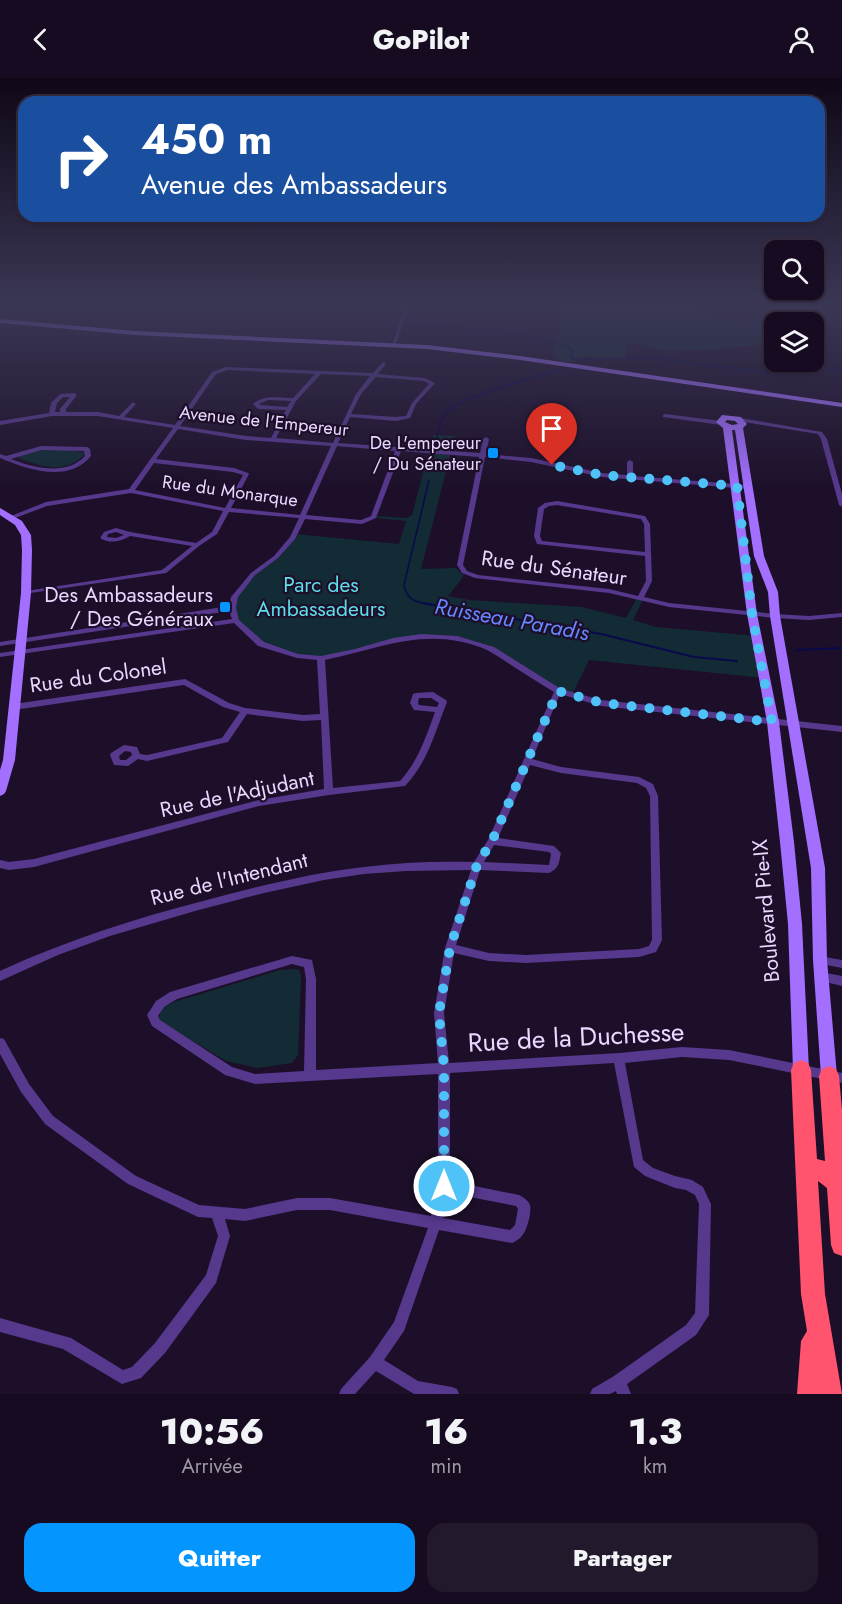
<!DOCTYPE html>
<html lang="fr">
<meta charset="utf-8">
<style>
:root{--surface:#160b20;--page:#23192d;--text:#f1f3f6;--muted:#9e9ba5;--line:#352b3e;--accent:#0495ff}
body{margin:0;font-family:Jost,sans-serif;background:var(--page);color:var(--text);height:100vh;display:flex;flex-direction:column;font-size:22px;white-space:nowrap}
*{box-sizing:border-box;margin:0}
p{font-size:20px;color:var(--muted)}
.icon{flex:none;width:33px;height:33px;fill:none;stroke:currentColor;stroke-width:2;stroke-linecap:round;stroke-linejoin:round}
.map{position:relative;height:1316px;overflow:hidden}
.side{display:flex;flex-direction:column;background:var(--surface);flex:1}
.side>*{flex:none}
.top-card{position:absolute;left:18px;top:18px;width:807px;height:126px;border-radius:18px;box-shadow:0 2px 4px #0004,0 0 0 2px var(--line);background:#1a4fa0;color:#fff;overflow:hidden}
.buttons{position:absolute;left:764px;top:162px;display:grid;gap:12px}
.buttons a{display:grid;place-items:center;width:60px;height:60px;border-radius:12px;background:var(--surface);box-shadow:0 2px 4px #0004,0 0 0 2px var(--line);font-size:30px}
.pin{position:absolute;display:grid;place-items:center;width:51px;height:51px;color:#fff;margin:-62px -26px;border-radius:50% 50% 50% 0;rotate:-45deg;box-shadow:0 0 6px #0007}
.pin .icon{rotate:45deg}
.me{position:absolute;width:66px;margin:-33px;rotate:0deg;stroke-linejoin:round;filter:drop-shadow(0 0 4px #0008)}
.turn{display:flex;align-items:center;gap:21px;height:126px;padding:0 24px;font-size:27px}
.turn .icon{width:78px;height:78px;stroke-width:2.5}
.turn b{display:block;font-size:42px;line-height:51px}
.eta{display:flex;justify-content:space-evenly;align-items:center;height:102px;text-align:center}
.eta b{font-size:36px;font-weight:800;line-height:42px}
.cta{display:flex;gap:12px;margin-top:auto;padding:12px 24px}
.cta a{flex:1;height:69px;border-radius:18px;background:var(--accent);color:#fff;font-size:24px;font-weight:800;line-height:69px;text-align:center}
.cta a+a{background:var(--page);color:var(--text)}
header{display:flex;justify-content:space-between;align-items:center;height:78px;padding:0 24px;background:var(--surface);font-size:27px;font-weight:800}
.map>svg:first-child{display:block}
.green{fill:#122b35}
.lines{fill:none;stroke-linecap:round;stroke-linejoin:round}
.stream-far1{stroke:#080a4b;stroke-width:1.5}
.stream{stroke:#080a4b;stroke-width:2}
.street{fill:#56388c;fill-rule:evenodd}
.secondary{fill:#a26fff;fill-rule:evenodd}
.highway{fill:#ff536e;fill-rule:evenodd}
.route{stroke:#4fc3f7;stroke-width:10;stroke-dasharray:0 18}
.poi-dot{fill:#0495ff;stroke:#1d0f2a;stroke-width:2}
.labels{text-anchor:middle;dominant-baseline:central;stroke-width:4.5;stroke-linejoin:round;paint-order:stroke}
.far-street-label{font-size:18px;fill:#e9d8ff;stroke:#1d0f2a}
.far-poi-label{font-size:18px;fill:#e9d8ff;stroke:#1d0f2a;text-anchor:end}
.street-label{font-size:21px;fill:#e9d8ff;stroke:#1d0f2a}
.park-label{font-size:21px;fill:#5ddde7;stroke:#1d0f2a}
.poi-label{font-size:21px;fill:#e9d8ff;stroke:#1d0f2a;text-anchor:end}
.water-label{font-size:22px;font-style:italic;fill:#6687ff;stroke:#1d0f2a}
.near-street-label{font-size:26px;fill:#e9d8ff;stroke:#1d0f2a}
</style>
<header><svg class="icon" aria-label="back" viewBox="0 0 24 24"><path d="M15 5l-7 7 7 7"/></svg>GoPilot<svg class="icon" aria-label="person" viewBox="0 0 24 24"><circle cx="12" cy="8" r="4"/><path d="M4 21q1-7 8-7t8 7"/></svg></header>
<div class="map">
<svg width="842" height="1316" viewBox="0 0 842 1316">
<rect width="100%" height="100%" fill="#1d0f2a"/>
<path class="green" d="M562 228H693C710 247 757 242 782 244H774V264C739 269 703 274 667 272 652 271 641 264 626 266V281L583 279 571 284 559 283 552 274 559 256Z
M433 357 455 358 421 491 456 490 464 498 448 518 469 522 582 529 626 540 637 520 643 521 633 542 656 549 757 558 765 600 589 582 572 617 558 613 508 581 468 562 421 558 331 579 297 578 261 566 236 543 235 519 242 507 276 479 295 456 399 466 406 443 376 440 377 438 407 440 412 437Z
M56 370 86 375C67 396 43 390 19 380V378L37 372Z
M294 891 299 892 301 898 298 977 292 985 258 990 226 983 158 942 162 930 174 924 280 892Z"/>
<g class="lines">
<path class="stream-far1" d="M335 228 373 245 396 246
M404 247C460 250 515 251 569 269L572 273 571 281 657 280 767 295 842 292
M436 372C437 358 438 344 448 333 463 318 537 299 561 291
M429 402 404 507C407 523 416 524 431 527"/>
<path class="stream" d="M423 525 601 556 694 579 737 583
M796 572 842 570"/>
<path class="street" d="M405 228H409L396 266 392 267Z
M383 284 386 286 378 296 425 300 435 305 416 326 410 340 396 343 350 339 338 365 480 375 483 361 486 359 489 361 486 376 531 380 602 395 627 397V384L630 382 633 384V398L748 407 751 409 748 411 602 399 531 384 485 379 463 487 467 493 478 497 609 511 638 518 646 503 645 478 537 466 534 458 538 430 545 425 557 423 645 438 650 446 652 503 644 519 669 525 775 536 809 538 842 535V539L809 542 775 540 669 529 609 515 475 500 462 495 457 487 479 379 401 373 376 440 362 446 305 441 295 461 278 480 255 497 238 519 236 530 239 542 264 564 298 576 321 578 355 571 393 560 421 556 457 558 494 569 561 611 601 622 842 648V654L601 628 560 616 532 681 561 689 639 699 653 706 658 718 662 862 656 874 639 879 526 885 489 883 454 875 444 935 449 985 619 975 682 969 729 972 842 995V1005L729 982 682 979 625 985 643 1082 653 1090 675 1098 692 1102 703 1109 709 1122 711 1126 709 1237 696 1257 627 1306 631 1316H617L616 1313 610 1316H590L592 1311 614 1298 686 1247 695 1235 699 1126 695 1117 686 1112 675 1110 645 1098 634 1089 614 985 450 995V1103L519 1117C523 1119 528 1122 530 1127 531 1130 530 1133 530 1137 527 1149 525 1160 512 1165L439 1152 404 1253 384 1282 418 1303 452 1309 457 1311 459 1316H414L376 1293 355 1316H339L341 1311 370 1279 394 1244 428 1150 330 1132H297L245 1143 225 1141 230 1158 216 1205 165 1275 141 1300 122 1306 63 1271 0 1254V1240L71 1260 123 1292 132 1289 155 1265 206 1197 218 1158 212 1140 198 1139 128 1106 45 1046 21 1014 0 976V960L4 961 29 1006 53 1038 136 1098 199 1127 245 1131 297 1120H330L431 1138 438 1108V996L255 1006 225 997 152 948 147 937 156 923 170 914 292 878 312 882 316 901V992L438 985 434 935 445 870 471 792 406 793 364 796 324 802 264 815 195 833 110 858 58 877 0 903V893C65 863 133 841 203 823 256 809 310 795 364 789 400 784 437 783 474 784L488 762 554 614C539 605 525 596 511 587 503 582 495 576 487 572 428 547 383 570 325 582L333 710 400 703C418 683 426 659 435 634L414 632 410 625 413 616 416 615 433 614 446 622 447 624C435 654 428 684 405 708L329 717 259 728 34 789 9 792 0 790V782L9 784 34 781 259 722 324 711 321 642 303 643 247 636 228 664 147 683 138 681 128 688 114 687 110 677 111 675 124 667 137 669 140 676 147 677 222 660 240 634 223 629 184 607 14 632 11 631 10 629 14 626 185 601 229 625 245 630 303 637 320 636 317 582 297 580 258 568 234 545 0 579V575L232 541 229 533 0 568V564L229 528 231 519 251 495 274 478 290 459 299 440 229 434 217 456 199 468 166 495 24 516V514L26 513 162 492 192 468 130 458C121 464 109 466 100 460L104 454 116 450 130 454 196 465 212 454 223 433 131 415 47 428 15 440H11V438L46 424 129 411 173 350 98 338H52L0 347V343L49 335 51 325 60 316 74 315 77 317 66 331V334H98L119 338 133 324 136 326 124 339 175 347 212 294 226 289 373 295ZM228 292 315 296 293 320C279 320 264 316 253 326L258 331 286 332 271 360 246 358 180 348 216 296ZM321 296 370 298 356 316 333 365 276 360 296 323ZM376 299 424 303 429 306 412 325 406 338 396 339 351 336 361 316ZM63 319H70L60 331V334H55L57 325ZM268 322 291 323 287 329 260 327 259 326ZM178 351 246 362 331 368 300 437 231 430 249 396 248 395 234 390 156 381ZM337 368 395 373 371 438 361 442 306 437ZM154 385 233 394 243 397 225 430 135 412ZM557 427 641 441 644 446 645 474 542 463 540 458 544 431 549 428ZM116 454 124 457 116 460 107 459 108 456ZM419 620H431L439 625 437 629 419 627 418 625ZM125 673 131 674 132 677 126 682H120L119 678ZM530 687 561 695 637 705 646 710 650 718 652 862 649 868 639 871 526 877 489 875 456 867 480 792 549 795C559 791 559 784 561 775L554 768 498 760ZM494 767 549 774 551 776 549 787 484 784ZM292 886 304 889 306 901 304 993 255 996 232 989 160 942 158 938 164 929 177 921ZM449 1115 516 1128 518 1131 515 1147 510 1152 443 1140Z
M665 336 721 343 724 345 721 347 663 339V337Z
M740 340 822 354 827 361 842 416V429L839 427 821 361 818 356 738 343V341Z
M41 368 87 369 90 371 91 378C68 406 27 391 0 380V376L6 378ZM41 372 84 373 85 378C67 398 33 390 11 381Z
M820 878 842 882V890L816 885 815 882 816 879Z
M821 894 842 898V908L817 902 816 899 817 896Z"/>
<path class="secondary" d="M0 241 135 253 427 267 520 278 842 325V329L520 282 427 271 135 257 0 245Z
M722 337 741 339 747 346 743 350 764 478 778 514 780 538 825 790 827 882 837 998 835 1003 829 1006 823 1003 821 998 813 882 811 790 770 538 768 514 754 478 735 352H732L757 536 779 644 794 764 802 846 809 992 807 997 801 1000 795 997 793 992 788 846 780 764 767 644 747 536 723 350 716 344ZM727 342 735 343 738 346 732 347 725 344Z
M0 430 22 443 31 457 32 472 31 515 15 682 6 713 4 716 0 718V692L3 682 21 515 22 472 21 457 15 447 0 437Z"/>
<path class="highway" d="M801 982 808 985 811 992 817 1081 825 1083 819 998 822 991 829 988 836 991 839 998 842 1032V1178L834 1175 831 1167 827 1110 818 1103 825 1216 842 1316H797L801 1263 807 1253 801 1216 791 992 794 985Z"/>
</g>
<linearGradient id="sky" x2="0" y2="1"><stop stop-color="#100817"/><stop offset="0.55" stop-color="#3a3755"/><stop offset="1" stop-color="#3a3755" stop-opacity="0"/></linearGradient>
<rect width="842" height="412" fill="url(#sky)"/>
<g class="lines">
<path class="route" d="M444 1108V989L439 935 450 870 477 787 492 763 558 613 602 625 772 644 752 536 737 408 602 397 552 387"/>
</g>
<g class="poi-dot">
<rect x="487" y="369" width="12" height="12" rx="3"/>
<rect x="219" y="523" width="12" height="12" rx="3"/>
</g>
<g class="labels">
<g class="far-street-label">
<text transform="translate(264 343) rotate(6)">Avenue de l'Empereur</text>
<text transform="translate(230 413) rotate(8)">Rue du Monarque</text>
</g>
<g class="far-poi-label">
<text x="481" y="365">De L'empereur<tspan x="481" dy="21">/ Du Sénateur</tspan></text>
</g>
<g class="street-label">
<text transform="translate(554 490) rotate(8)">Rue du Sénateur</text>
<text transform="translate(98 598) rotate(-8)">Rue du Colonel</text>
<text transform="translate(237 716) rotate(-12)">Rue de l'Adjudant</text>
<text transform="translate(229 801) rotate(-14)">Rue de l'Intendant</text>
<text transform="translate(766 833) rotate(-95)">Boulevard Pie-IX</text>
</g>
<g class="park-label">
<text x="321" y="507">Parc des<tspan x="321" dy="24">Ambassadeurs</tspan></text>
</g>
<g class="poi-label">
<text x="213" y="517">Des Ambassadeurs<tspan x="213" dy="24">/ Des Généraux</tspan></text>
</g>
<g class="water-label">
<text transform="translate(512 541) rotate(10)">Ruisseau Paradis</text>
</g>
<g class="near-street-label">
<text transform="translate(576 959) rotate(-3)">Rue de la Duchesse</text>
</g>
</g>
</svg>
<div class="buttons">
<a><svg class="icon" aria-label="search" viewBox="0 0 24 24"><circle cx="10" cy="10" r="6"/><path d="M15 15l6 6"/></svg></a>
<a><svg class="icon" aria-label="layers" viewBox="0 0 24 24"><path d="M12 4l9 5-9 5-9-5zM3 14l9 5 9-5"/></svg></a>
</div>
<div class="pin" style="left:552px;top:387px;background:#d93025"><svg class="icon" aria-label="arrive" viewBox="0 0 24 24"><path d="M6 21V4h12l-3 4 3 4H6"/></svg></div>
<svg class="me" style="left:444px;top:1108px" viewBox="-20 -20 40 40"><circle r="17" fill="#4fc3f7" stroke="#fff" stroke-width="3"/><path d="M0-11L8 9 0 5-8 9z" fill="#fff"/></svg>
<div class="top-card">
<div class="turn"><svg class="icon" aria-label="right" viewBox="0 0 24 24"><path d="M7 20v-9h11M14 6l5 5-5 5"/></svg><div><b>450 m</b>Avenue des Ambassadeurs</div></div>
</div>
</div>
<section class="side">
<div class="eta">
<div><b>10:56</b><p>Arrivée</p></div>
<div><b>16</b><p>min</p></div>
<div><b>1.3</b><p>km</p></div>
</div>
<div class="cta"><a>Quitter</a><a>Partager</a></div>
</section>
